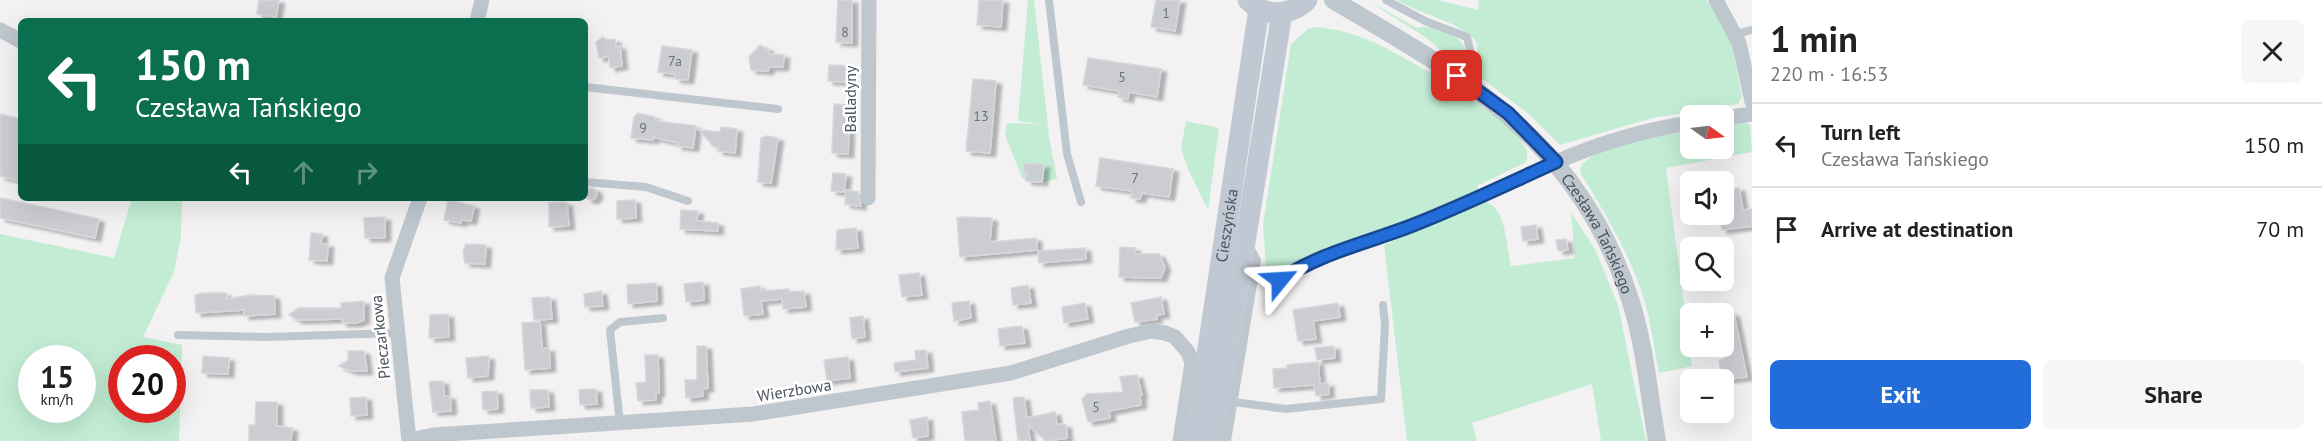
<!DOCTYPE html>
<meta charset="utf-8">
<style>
:root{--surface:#fff;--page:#f6f6f6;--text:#222;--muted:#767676;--line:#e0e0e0;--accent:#236dda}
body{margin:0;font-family:"PT Sans",sans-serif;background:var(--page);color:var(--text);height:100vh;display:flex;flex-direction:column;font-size:22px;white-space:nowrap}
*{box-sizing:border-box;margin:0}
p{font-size:20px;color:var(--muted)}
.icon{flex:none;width:33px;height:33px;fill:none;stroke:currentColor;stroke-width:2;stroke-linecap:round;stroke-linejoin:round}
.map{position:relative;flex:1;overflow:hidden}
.side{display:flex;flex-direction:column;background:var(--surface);width:570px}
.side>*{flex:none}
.hud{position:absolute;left:18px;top:18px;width:570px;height:183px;border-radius:9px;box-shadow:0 6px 24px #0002;background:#0b6e4f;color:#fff;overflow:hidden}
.needle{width:39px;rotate:104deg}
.tools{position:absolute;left:1680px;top:105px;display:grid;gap:12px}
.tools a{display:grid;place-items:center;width:54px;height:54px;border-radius:9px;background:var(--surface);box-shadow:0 6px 24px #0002;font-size:30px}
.speed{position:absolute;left:18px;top:345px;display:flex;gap:12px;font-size:30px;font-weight:700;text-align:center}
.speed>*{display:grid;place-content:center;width:78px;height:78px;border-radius:50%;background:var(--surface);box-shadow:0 6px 24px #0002;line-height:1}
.speed small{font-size:15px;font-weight:400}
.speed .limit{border:9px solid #d22;background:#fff;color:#111}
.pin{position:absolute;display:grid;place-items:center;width:51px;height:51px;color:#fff;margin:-26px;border-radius:12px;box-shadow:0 3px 9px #0006}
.me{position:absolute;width:66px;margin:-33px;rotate:63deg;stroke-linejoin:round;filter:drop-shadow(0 0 4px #0008)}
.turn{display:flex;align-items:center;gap:21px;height:126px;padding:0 18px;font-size:27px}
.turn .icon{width:78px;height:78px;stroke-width:2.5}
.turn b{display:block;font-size:42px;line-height:51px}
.lanes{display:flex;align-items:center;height:57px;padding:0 18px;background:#0003;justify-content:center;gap:30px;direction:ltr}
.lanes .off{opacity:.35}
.round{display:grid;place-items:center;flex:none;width:63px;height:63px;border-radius:9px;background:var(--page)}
.summary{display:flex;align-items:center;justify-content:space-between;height:102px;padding:0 18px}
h1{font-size:36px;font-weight:800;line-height:45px}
.cta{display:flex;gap:12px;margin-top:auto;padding:12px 18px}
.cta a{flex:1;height:69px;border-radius:9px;background:var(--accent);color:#fff;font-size:24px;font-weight:800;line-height:69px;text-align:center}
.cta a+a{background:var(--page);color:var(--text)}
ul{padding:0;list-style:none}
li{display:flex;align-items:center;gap:18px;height:84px;padding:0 18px;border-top:2px solid var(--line)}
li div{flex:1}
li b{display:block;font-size:22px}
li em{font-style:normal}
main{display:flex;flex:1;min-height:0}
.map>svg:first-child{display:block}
.green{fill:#c2edd4;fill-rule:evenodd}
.building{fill:#cbcdd3;stroke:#d5d7dc;stroke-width:1.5;filter:url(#shadow)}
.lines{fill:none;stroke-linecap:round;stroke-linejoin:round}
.service{stroke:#bfc7ce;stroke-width:8}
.minor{stroke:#bfc7ce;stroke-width:15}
.tertiary{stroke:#bfc7ce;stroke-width:18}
.secondary{stroke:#c0c8d3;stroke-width:21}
.route-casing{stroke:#17478e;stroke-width:15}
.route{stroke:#236dda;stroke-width:10}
.labels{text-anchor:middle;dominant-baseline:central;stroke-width:5;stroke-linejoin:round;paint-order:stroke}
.number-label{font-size:14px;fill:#6a727a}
.street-label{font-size:16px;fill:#49535d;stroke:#fff}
</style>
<main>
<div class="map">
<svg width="1752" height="441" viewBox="0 0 1752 441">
<defs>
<filter id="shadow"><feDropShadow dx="5.5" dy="3.5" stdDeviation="1.5" flood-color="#0004"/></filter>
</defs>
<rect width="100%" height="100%" fill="#f3f1f1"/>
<path class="green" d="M1028 0H1034L1049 136 1057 179 1043 182 1044 165 1024 163 1022 173 1026 174V181L1022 178 1005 135 1007 123 1040 124 1018 121Z
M1367 0 1417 28C1433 23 1467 36 1466 55L1462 54 1457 61H1453L1425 37Z
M1397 0H1438L1478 10 1479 0H1707L1730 37 1742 97 1738 104 1652 118 1560 145 1530 115 1475 73C1475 63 1480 53 1476 42 1470 26 1413 11 1397 0Z
M1317 27C1330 28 1344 31 1358 36 1395 49 1503 112 1524 145 1528 151 1528 156 1526 162L1477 186 1479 191C1413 220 1344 241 1279 272L1277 268 1269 270 1266 265 1263 225 1291 44 1308 29Z
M1186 121 1219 128 1208 210 1188 169 1181 148Z
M1745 122 1750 125 1752 152 1666 168 1692 366 1659 373C1654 348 1651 321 1643 296 1629 252 1605 213 1581 174L1580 168C1594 143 1663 136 1690 131V148H1724V126Z
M132 198H182L181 236 174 272 143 337 182 345 179 441H0V234L114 258ZM32 358H82V410H32ZM122 358H172V410H122Z
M1485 202C1507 207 1506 247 1511 266L1575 258 1571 212 1596 251 1618 305 1646 441H1601L1592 384 1472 423 1477 441H1407L1384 245Z"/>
<path class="building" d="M259 0H279L276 17 257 14Z
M838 0H852V43L836 42Z
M979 0H1003L1001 27 977 25Z
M1156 0H1180L1175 31 1151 27Z
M603 37 607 40 615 39 616 47 620 46 622 66 610 68 609 56 599 58 596 42Z
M760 45 769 50V54L784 55 783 67H769L768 71 751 70 749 57Z
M662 46 692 50 688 80 675 79V74L658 72Z
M1088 58 1161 69 1157 97 1129 92 1128 99 1118 97 1119 91 1083 85Z
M829 65 851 66 850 82 828 81Z
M973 79 996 81 990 153 966 151Z
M834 104 850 105 848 154 832 153Z
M638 113 655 117V121L696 126 693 148 677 146 678 143 653 137V140L631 138 634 117Z
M0 114 21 119V181L0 176Z
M721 127 737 129 735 153 718 151 719 148 714 147 699 130 720 132Z
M767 136 778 138 771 183 758 182 761 138Z
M1100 158 1173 169 1169 197 1142 193 1140 199 1131 198 1132 191 1096 186Z
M1024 163 1044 165 1042 182 1026 181 1027 173H1023Z
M833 173 846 174 844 192 831 191Z
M585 194a6 6 0 1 1 12 0a6 6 0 1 1-12 0Z
M1739 188 1743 210 1752 209V226L1722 230 1719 214H1724V191Z
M846 190 858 192 861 206 845 204Z
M0 198 99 219 95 238 0 218Z
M448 200 474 206 471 221 462 220 461 223 444 220Z
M635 200 636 218 617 219V201Z
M561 202 567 203 569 226 549 227V203Z
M681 210 698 211 697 221 718 223V231L680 229Z
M385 217V238H365L364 218Z
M963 217 992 218 990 242 1036 238 1037 250 960 257 957 218Z
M1536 225 1538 239 1523 241 1521 227Z
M856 228 858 248 836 250 837 230Z
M311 233 322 234 321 244H328L327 261 309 260Z
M1566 239 1568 250 1558 251 1556 240Z
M466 244 486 245 485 264 465 263 463 252Z
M1120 247 1135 248V254H1159L1165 267 1161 278 1119 277Z
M1085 248 1086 259 1039 263 1038 251Z
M919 273 922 295 902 297 899 275Z
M703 282 704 300 686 302 684 284Z
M656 283 657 301 628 304 627 285Z
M1028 285 1031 303 1013 305 1011 288Z
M760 286V291L789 289V292L804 291 806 307 783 309 782 299 761 301 763 314 744 316 741 289Z
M601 291 603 306 585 307 584 294Z
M203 293H226L227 299 250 295 274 296 275 314 244 316V310L196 313 195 295Z
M550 297 552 319 534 320 532 298Z
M1161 297 1164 314 1156 315 1157 319 1135 322 1131 303Z
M364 301V320L356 323H342V319L298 320 289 315 298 308H341V303Z
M969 301 971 318 954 321 952 303Z
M1085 303 1088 319 1064 323 1062 307Z
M1338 303 1340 317 1313 321 1316 339 1298 341 1293 310Z
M1724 310 1734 314 1747 377 1722 380 1719 360 1724 359Z
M448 314 449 337 429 338 430 315Z
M863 316 865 337 852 339 850 318Z
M540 322 542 349 549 348 550 368 525 370 522 323Z
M1022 326 1025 343 1000 346 998 329Z
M697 346H706L708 388 702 389 703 396 686 398 685 380H697Z
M1334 346 1335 358 1317 360 1315 348Z
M926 350 928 368 895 372 894 363 916 360 915 351Z
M348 351H364L367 371H352L339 366 348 360Z
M645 355H658L659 393H656V400L638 401 636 383 646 382Z
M203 356 229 358 228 374 202 373Z
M489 356 488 376 468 378 466 358Z
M848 357 850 378 827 381 824 360Z
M1318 362 1320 384 1328 383 1329 394 1316 396 1314 385 1274 388 1273 369 1287 368V365Z
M1137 375 1142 395H1140L1141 405 1109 411 1110 418 1088 422 1082 399 1087 394 1123 392 1120 377Z
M443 381 444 396H450L451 411 433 412 429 382Z
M596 389 597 404 580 405 579 390Z
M530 390H548L549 407 531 408Z
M497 391 498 409 483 410 482 392Z
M366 397 367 415 351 416 350 398Z
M1024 397 1027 418 1055 412 1057 424 1066 425 1067 438 1046 441 1028 425 1030 441H1018L1013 398Z
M990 401 996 441H965L962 412 979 410 978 403Z
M256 402H277V426L292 428 291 440 249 441V425H255Z
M927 417 928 436 913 438 910 420Z"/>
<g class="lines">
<path class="service" d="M1049 0 1067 154 1081 202
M1386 0 1425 21 1467 37 1471 54 1457 76
M1736 34 1752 30
M585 87 778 109
M585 182 646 187 688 201
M1254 277 1273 287C1302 256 1383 238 1424 221 1468 203 1511 182 1555 163
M178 335 267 337 396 333
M1234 402 1286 409 1381 399 1385 325 1383 305
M620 424 610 330 620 322 663 318
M1227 441 1257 260 1249 246"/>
<path class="minor" d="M1716 0 1739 43 1752 102
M477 21 482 0
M0 30 21 41
M1724 118 1752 114
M1556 162C1600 143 1643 130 1690 123
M868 198 869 0
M410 440 433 435 753 414 1011 373 1129 336 1152 331 1165 333 1175 337 1188 352 1192 363 1180 441
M409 441 392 278 420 198"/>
<path class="tertiary" id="s1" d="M1333 0C1469 79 1580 143 1631 302 1645 347 1649 395 1657 441"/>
<g class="secondary">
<path d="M1248 0C1265 18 1290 16 1307 0"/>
<path id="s2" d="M1194 441 1259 9"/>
<path d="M1213 441 1282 13"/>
</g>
</g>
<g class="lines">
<g class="route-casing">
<path id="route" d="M1280 280C1318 254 1366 243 1408 227 1458 208 1507 184 1556 162L1508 113 1457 76"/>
</g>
<use href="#route" class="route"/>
</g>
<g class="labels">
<g class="number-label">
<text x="1166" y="13">1</text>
<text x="845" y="32">8</text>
<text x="675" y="61">7a</text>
<text x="1122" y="77">5</text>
<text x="981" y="116">13</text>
<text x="643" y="128">9</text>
<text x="1135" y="178">7</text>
<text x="1096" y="407">5</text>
</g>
<g class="street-label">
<text transform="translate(850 99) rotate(-90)">Balladyny</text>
<text stroke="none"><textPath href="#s2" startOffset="218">Cieszyńska</textPath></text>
<text stroke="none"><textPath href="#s1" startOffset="360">Czesława Tańskiego</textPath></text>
<text transform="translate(380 337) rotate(-96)">Pieczarkowa</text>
<text transform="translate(794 390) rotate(-9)">Wierzbowa</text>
</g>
</g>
</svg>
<div class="tools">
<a><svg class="needle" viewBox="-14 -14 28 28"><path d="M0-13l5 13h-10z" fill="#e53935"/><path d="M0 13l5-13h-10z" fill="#767676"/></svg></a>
<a><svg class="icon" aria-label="sound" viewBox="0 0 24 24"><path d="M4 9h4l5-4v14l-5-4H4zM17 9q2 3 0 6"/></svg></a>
<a><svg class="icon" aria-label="search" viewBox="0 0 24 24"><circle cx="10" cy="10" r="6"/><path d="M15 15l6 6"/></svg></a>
<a>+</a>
<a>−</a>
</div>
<div class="speed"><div>15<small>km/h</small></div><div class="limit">20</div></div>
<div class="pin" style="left:1457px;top:76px;background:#d93025"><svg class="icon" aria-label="arrive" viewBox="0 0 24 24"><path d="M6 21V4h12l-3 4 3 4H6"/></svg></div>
<svg class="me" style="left:1280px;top:280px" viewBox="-20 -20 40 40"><path d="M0-17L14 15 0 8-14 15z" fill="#236dda" stroke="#fff" stroke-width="4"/></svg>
<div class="hud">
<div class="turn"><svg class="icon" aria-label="left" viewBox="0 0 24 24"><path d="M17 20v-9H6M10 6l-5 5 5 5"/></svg><div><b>150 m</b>Czesława Tańskiego</div></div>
<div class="lanes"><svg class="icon" aria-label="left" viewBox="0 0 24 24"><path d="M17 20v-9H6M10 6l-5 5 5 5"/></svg><svg class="icon off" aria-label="ahead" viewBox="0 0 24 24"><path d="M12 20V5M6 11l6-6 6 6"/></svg><svg class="icon off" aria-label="right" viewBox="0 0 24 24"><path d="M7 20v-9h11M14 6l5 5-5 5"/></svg></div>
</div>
</div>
<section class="side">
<div class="summary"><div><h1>1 min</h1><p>220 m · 16:53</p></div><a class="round"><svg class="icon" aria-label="close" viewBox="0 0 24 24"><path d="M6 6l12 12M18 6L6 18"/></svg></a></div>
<ul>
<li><svg class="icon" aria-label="left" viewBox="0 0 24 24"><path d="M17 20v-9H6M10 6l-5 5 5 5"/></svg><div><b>Turn left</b><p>Czesława Tańskiego</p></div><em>150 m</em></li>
<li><svg class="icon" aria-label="arrive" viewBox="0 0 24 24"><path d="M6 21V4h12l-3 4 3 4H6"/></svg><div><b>Arrive at destination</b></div><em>70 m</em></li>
</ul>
<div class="cta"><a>Exit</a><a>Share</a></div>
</section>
</main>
